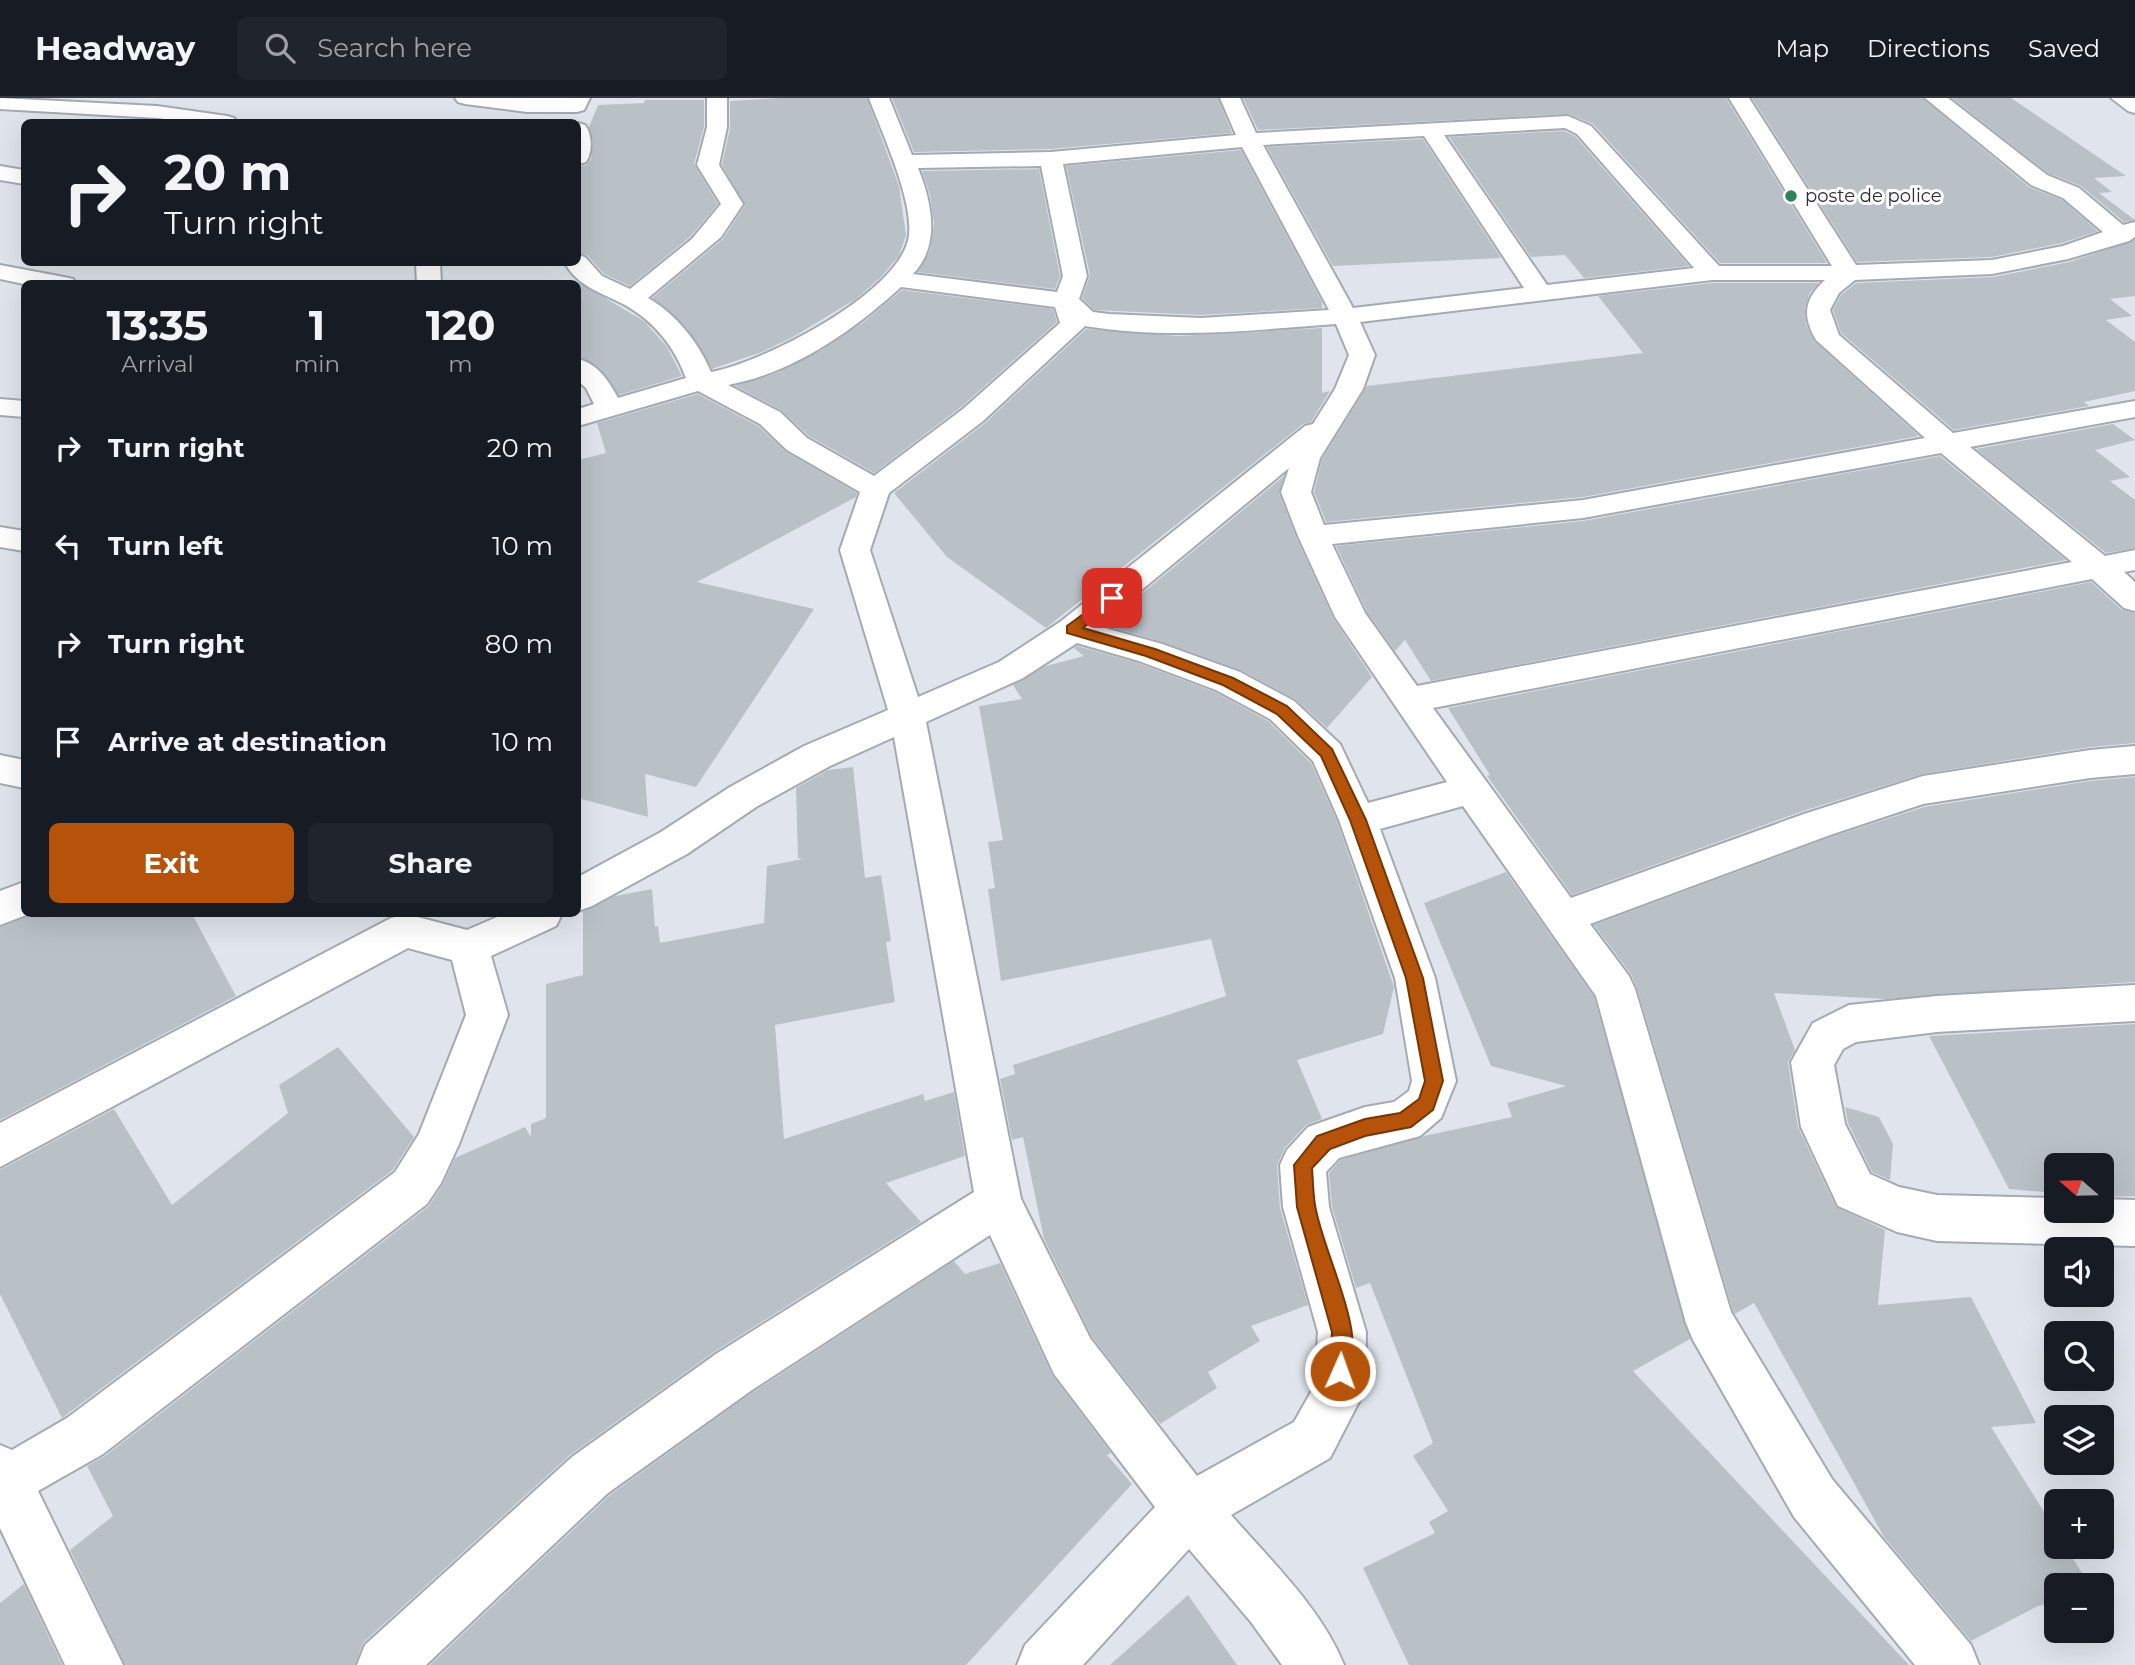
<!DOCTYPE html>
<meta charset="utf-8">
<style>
:root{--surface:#171b24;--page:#20242c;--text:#f1f3f6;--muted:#9ea1a6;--line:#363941;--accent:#b45309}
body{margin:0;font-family:Montserrat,sans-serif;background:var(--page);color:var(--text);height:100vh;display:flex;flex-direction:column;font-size:26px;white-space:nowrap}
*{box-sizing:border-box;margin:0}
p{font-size:23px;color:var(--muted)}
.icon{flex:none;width:38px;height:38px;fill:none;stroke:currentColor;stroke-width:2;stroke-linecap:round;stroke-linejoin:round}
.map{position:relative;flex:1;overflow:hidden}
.sheet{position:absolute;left:21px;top:182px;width:560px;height:637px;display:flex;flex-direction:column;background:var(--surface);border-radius:10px;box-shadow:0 7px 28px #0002}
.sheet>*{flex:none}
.top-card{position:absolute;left:21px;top:21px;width:560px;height:147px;border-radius:10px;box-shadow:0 7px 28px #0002;background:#171b24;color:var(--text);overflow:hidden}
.needle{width:46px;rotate:290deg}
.tools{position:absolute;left:2044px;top:1055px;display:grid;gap:14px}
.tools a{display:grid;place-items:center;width:70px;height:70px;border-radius:10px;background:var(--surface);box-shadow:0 7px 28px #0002;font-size:35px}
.pin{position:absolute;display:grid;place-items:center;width:60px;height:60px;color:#fff;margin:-30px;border-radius:14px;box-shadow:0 4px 10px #0006}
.me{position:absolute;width:77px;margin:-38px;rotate:2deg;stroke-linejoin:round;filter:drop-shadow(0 0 5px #0008)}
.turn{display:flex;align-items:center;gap:24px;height:147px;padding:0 28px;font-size:32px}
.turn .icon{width:91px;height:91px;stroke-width:2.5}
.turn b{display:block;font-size:49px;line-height:60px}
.eta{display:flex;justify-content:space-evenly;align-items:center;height:119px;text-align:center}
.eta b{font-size:42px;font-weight:700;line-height:49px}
.cta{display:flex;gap:14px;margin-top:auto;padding:14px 28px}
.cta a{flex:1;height:80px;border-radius:10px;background:var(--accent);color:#fff;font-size:28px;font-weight:700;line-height:80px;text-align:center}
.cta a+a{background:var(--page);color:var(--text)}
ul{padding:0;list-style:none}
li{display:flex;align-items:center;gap:21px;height:98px;padding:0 28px}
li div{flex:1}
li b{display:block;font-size:26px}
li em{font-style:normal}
header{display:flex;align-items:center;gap:42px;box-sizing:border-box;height:98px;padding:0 35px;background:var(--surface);border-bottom:2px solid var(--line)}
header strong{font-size:33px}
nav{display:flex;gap:38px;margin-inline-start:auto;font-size:24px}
.search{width:490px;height:63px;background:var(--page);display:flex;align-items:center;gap:18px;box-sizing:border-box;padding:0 24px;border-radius:10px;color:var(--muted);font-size:26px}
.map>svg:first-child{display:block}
.building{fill:#b9c1c7}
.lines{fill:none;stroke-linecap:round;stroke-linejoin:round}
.street-casing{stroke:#a5a9b1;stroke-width:4}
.street{fill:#fff;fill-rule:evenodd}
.route{fill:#b45309;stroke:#753606;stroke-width:2}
.poi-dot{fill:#2d8458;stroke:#fff;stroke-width:2.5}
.labels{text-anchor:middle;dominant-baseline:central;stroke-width:6;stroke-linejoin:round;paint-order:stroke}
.far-poi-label{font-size:18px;fill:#2c2d31;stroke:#fff;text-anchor:start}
</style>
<header>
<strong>Headway</strong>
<div class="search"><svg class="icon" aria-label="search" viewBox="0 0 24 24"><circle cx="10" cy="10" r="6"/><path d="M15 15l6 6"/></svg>Search here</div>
<nav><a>Map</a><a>Directions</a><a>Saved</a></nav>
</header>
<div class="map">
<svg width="2135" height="1567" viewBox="0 0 2135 1567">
<rect width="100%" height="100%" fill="#e0e5ed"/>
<path class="building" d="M780 0H867L899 88 906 137 899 158 881 179 856 201 793 239 762 254 712 271 687 230 652 200 723 141 745 107 722 67 730 30V3Z
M892 0H1218L1232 35 1051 51 914 54Z
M1243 0H1726L1827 165H1720L1593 26 1569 16 1258 32Z
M1752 0H1922L2029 89 2062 102 2098 133 2062 145 1992 159 1857 164Z
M1952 0H2011L2126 78 2094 80 2112 94 2099 95 2135 122 2124 124 2081 88 2048 75Z
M645 2H704V29L694 66 718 106 690 139 630 188 604 176 587 157 578 155V68L587 67 591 61 593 45 589 29 598 7 644 5Z
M1564 33 1575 38 1689 168 1584 180 1565 157 1531 159 1449 39Z
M1423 41 1501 160 1333 168 1267 49Z
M1241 52 1322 204V210L1201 217 1094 212 1082 200 1090 177 1066 68Z
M1039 71 1060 178 1055 191 918 174 930 153 934 125 930 97 922 73Z
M2135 142V198L2110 201 2132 218 2106 222 2135 244V293L2084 304 2089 308 1954 332 1841 235 1833 212 1841 197 1856 185 1993 179 2069 164Z
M578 184 644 223 667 249 682 278 619 297 598 269 579 259Z
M1712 185H1819L1810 195 1805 210 1806 226 1814 243 1919 338 1583 399 1326 424 1314 394 1322 361 1367 288 1643 255 1598 198Z
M902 192 1053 211 1057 224 961 309 874 375 809 338 781 312 735 288 777 275 822 252 865 223Z
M1322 230V295L1330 293 1311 324 1303 326 1046 530 947 459 894 395 985 325 1086 231 1179 238Z
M698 296 758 328 786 354 857 395 856 399 697 484 814 511 696 689 645 676 648 719 578 700V362L606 355 597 325Z
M2113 326 2135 342 2095 352 2130 379 2110 383 2135 402V450L2106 455 1976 351Z
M1940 358 2066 462 1431 583 1405 542 1395 553 1367 514 1336 448 1583 423Z
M1284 378 1279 395 1296 439 1333 520 1372 579 1327 630 1295 601 1241 572 1163 544 1104 527Z
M2091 484 2122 512 2135 515V645L2090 649 1922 676 1803 713 1572 797 1487 678 1490 677 1448 610Z
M1077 548 1138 565 1215 594 1268 623 1311 665 1337 723 1394 889 1383 936 1297 962 1322 1021 1306 1027 1285 1050 1277 1067 1280 1110 1308 1207 1251 1228 1260 1243 1208 1274 1217 1290 1160 1326 1092 1239 1044 1141 1023 1039 1012 1042 1000 981 1015 976 1013 967 1226 898 1211 841 1001 883 988 791 995 790 988 744 1003 742 979 608 1022 601 1013 587 1046 568 1084 558 1074 550Z
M853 669 865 780 881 777 891 843 886 844 895 904 775 927 784 1041 923 996 925 1003 954 994 965 1058 886 1085 921 1124 714 1254 570 1357 363 1545 355 1567H125L70 1452 113 1418 87 1368 105 1358 429 1108 443 1086 455 1060 525 1029 531 1039V1026L546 1020V886L583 877V814L615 798 652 791 655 829 658 828 660 845 764 825 767 768 803 761 798 760 796 690 828 672Z
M2135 679V884L1886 901 1774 895 1795 952 1788 964 1798 1029 1836 1109 1885 1132 1878 1207 1971 1199 2036 1325 1991 1329 2056 1433V1449H2066L2090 1488H2056V1502L2036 1509 1971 1543 1884 1439 1754 1205 1735 1216 1733 1213 1637 890 1631 876 1594 827 1831 739 1924 709 2090 683Z
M1506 774 1594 899 1690 1241 1633 1273 1909 1567H1409L1363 1470 1435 1435 1429 1424 1448 1413 1413 1358 1433 1345 1370 1185 1356 1190 1332 1109 1329 1075 1340 1062 1424 1038 1512 1019 1507 1005 1566 988 1491 968 1424 805Z
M32 816H192L236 898 0 1022V829Z
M2135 926V1098L2102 1099V1068H2056V1095L2009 1091 1929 938Z
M338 949 414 1039 393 1072 62 1320 0 1196V1072L114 1011 172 1107 288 1015 279 987Z
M1845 1009 1879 1019 1893 1046 1890 1082 1872 1074 1848 1025Z
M954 1163 965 1176 1000 1165 1052 1277 1111 1355 1107 1357 1132 1386 966 1567H430L610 1397 753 1294Z
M24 1486 62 1567H0V1505Z
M1188 1497 1237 1567H1110Z"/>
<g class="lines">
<g class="street-casing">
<path id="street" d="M0 0 157 8 227 18 234 20 237 24H187L157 20 0 11Z
M455 0H590L584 12 577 14H527L465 6 458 4Z
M707 0H727V29L719 67 743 106 721 139 648 200C677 217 698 244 711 274 762 265 903 194 909 137 913 101 882 35 869 0H889L912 57 1051 54 1236 37 1220 0H1240L1256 35 1568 18 1591 28 1719 168H1832L1729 0H1749L1856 167 1992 162 2063 148 2103 134 2063 100 2031 87 1925 0H1948L2047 77 2079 90 2123 127 2135 124V139L2129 143 2068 161 1992 176 1855 182 1839 195 1830 212 1839 237 1953 335 2135 303V319L1970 349 2105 458 2135 452V472L2124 474 2135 484V513L2124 510 2092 481 1433 610 1571 800 1804 716 1923 678 2090 652 2135 648V676L2090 680 1923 706 1830 737 1590 826 1629 878 1635 891 1731 1214 1832 1381 1971 1547 1979 1567H1915L1794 1419 1693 1242 1686 1225 1596 898 1463 708 1380 731 1435 880 1456 983 1441 1020 1420 1038 1339 1060 1326 1074 1329 1109 1366 1234 1365 1292 1330 1360 1231 1417C1271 1463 1321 1510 1344 1567H1282L1251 1524 1189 1451 1083 1567H1017L1025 1547 1155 1409 1054 1276 990 1137 752 1292 608 1395 426 1567H357L365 1547 572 1359 716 1256 974 1094 894 639 830 668 756 709 687 756 592 808 578 813V779L661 734 730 689 804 648 888 612 840 452 860 394 787 352 760 326 698 293 578 328V311L594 306 586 290 578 283V261C597 265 609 283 618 300L686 280C674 248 655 224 625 207 601 194 579 190 564 164H578V157L585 159 602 178 630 191 692 141 721 106 697 67 707 29ZM1565 30 1577 36 1694 170 1547 187 1444 37ZM1424 38 1524 190 1353 210 1263 47ZM1242 49 1329 212 1201 220 1109 216 1093 214 1079 201 1087 178 1063 66ZM1041 68 1063 178 1057 194 913 176C941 147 932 105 918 70ZM1712 182H1825C1804 201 1802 218 1816 242L1925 340 1583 402 1324 427 1311 394 1320 360 1363 291 1375 257 1360 224ZM901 189 1055 209 1060 225 963 311 874 378 807 340 780 314 728 287C793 275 853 233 901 189ZM1336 226 1349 257 1335 291 1313 326 1305 328 1060 524 999 564 918 599 870 452 889 395 983 323 1085 228C1168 242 1253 232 1336 226ZM1941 355 2072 464 1417 588 1365 515 1332 446 1583 420ZM1289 370 1281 394 1298 438 1335 519 1447 684 1368 705 1340 646 1294 603 1240 574 1162 546 1098 528ZM1077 545 1139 563 1216 592 1270 621 1313 663 1339 722 1395 880 1412 983 1409 993 1394 1004 1365 1009 1308 1029 1287 1052 1280 1067 1283 1109 1318 1234 1315 1287 1294 1324 1197 1378 1090 1240 1021 1101 926 624 1023 580Z
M2111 0H2135V15L2128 13Z
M578 25 585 27C592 36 593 54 586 64L578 66Z
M0 68 24 72V86L0 82Z
M416 164H440L441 186H417Z
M0 167 64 179 73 181 76 186H24L0 181Z
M0 301 24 303V319L0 317Z
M0 429 24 433V453L0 449Z
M0 657 24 662V690L0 685Z
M24 784V816H29L0 827V793Z
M406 816 467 832 504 816H562L556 828 491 858 508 917 459 1046 441 1085 427 1106 103 1356 38 1393 123 1567H65L0 1430V1347L12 1352 67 1320 395 1074 419 1036 466 917 452 862 408 850 0 1069V1025L391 820Z
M2135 887V923L1937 934 1856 944 1843 951 1834 967 1845 1026 1870 1076 1899 1089 1937 1097 2056 1100V1113H2102V1101L2135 1102V1148L1937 1143 1897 1134 1838 1108 1801 1029 1791 964 1813 925 1849 907 1937 898Z"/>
</g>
<use href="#street" class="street"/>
</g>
<path class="route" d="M1112 495 1116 496V503L1083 530 1155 551 1233 580 1287 608 1332 651 1366 722 1423 880 1443 983 1433 1012 1411 1029 1365 1038 1330 1051 1312 1070C1313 1082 1313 1095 1315 1107 1323 1157 1368 1232 1348 1280L1340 1283 1333 1280 1330 1273 1332 1234 1297 1109 1294 1067 1317 1038 1365 1021 1400 1015 1419 1001 1425 983 1406 880 1350 722 1321 658 1277 616 1223 587 1146 558 1067 535V528Z"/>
<circle class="poi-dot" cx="1791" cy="98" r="7"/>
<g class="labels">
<g class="far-poi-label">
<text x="1805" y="98">poste de police</text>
</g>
</g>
</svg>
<div class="tools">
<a><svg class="needle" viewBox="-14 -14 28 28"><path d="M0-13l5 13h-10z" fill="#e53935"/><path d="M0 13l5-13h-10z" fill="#9ea1a6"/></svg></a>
<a><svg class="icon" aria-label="sound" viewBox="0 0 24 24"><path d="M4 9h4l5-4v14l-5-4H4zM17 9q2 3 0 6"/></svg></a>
<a><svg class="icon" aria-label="search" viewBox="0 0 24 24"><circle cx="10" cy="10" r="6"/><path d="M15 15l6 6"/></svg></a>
<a><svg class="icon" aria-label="layers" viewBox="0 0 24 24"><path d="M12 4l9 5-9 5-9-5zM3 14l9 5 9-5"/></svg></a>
<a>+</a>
<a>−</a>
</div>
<div class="pin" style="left:1112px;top:500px;background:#d93025"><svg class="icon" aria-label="arrive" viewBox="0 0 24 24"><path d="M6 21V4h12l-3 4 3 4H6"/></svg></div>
<svg class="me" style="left:1340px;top:1273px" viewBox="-20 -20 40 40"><circle r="17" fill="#b45309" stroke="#fff" stroke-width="3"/><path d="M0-11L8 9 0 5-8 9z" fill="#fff"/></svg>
<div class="top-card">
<div class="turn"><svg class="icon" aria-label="right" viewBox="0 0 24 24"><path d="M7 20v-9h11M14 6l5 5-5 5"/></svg><div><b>20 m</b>Turn right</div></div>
</div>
<section class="sheet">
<div class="eta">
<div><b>13:35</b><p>Arrival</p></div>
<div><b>1</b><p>min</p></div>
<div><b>120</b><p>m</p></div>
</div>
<ul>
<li><svg class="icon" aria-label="right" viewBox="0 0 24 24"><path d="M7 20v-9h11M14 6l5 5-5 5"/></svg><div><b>Turn right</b></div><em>20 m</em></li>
<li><svg class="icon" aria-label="left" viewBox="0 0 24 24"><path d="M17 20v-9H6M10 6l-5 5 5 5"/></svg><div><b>Turn left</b></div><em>10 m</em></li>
<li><svg class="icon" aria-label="right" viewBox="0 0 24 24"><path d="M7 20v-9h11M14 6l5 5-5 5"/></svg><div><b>Turn right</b></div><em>80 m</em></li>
<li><svg class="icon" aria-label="arrive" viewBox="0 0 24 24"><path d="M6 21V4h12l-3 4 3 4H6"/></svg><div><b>Arrive at destination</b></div><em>10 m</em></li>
</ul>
<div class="cta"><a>Exit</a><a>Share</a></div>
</section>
</div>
